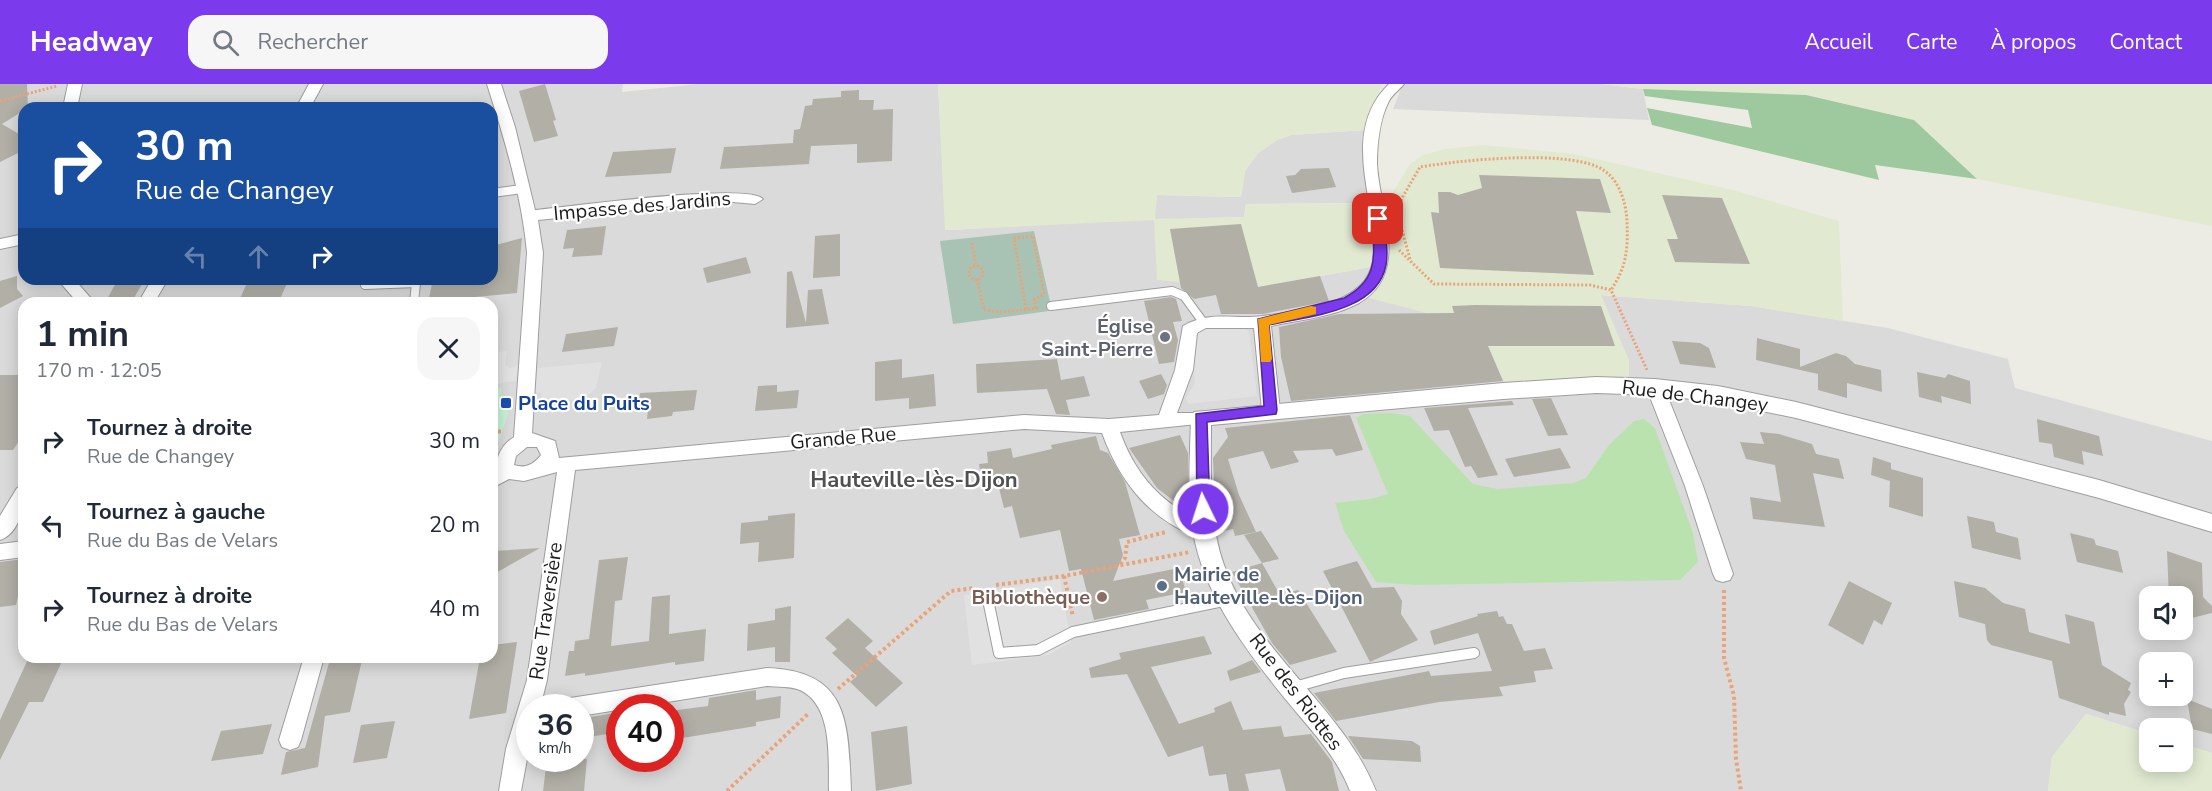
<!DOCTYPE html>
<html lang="fr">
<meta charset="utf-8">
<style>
:root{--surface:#fff;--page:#f6f6f7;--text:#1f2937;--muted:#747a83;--accent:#7c3aed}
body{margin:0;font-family:"Nunito Sans",sans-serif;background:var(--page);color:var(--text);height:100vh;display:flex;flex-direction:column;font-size:22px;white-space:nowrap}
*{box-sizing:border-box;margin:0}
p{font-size:20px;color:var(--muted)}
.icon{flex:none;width:33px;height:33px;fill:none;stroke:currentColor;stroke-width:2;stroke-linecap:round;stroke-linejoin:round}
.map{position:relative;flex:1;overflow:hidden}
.details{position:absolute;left:18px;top:213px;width:480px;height:366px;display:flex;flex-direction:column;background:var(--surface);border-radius:18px;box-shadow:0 3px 15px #0003}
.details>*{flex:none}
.top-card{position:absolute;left:18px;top:18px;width:480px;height:183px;border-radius:18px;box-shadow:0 3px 15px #0003;background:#1a4fa0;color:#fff;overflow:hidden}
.buttons{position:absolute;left:2139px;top:502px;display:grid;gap:12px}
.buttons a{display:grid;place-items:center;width:54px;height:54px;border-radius:12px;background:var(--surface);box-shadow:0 3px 15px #0003;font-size:30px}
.speed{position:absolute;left:516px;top:610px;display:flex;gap:12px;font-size:30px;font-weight:700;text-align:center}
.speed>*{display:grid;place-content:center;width:78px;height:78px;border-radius:50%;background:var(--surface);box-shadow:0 3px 15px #0003;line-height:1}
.speed small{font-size:15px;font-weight:400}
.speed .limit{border:9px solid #d22;background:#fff;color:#111}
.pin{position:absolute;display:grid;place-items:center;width:51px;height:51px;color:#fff;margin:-26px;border-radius:12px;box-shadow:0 3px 9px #0006}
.me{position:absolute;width:66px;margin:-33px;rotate:356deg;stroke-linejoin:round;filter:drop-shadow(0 0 4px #0008)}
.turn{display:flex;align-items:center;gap:21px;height:126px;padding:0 18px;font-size:27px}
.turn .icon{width:78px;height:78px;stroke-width:2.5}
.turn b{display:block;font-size:42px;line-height:51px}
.lanes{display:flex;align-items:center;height:57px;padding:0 18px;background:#0003;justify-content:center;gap:30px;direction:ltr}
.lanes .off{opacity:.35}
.round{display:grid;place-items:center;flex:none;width:63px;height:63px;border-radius:18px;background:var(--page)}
.head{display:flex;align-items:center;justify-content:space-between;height:102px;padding:0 18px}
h1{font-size:36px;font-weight:700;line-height:45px}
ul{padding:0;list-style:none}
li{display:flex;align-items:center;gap:18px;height:84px;padding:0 18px}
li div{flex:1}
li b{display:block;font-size:22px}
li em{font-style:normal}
header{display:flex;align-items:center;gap:36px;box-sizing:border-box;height:84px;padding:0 30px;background:var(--accent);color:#fff}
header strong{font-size:28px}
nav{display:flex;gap:33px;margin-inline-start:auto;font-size:21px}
.search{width:420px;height:54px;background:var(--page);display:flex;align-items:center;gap:15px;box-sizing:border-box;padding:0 21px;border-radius:18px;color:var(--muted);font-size:22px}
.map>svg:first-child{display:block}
.residential{fill:#dbdada;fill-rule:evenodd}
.farmland{fill:#e1ead1}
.grass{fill:#bae2af}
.forest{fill:#9ec89d}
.cemetery{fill:#a8c3b3}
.park{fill:#c5f3d5}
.parking{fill:#e1e1e1}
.building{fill:#b2afa7}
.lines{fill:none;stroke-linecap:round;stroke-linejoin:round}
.service-far1-casing{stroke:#9e9e9e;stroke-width:10}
.service-casing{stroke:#9e9e9e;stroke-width:12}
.minor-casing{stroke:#9e9e9e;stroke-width:2}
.tertiary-casing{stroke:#9e9e9e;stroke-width:2}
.path-far1{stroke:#eaa378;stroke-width:3;stroke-dasharray:2 2;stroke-linecap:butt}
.path{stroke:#eaa378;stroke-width:4;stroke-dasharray:3 3;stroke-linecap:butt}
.service-far1{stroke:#fff;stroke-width:8}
.service{stroke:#fff;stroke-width:10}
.minor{fill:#fff;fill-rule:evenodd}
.tertiary{fill:#fff;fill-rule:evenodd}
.route{fill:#7c3aed;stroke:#51269a;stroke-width:1.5}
.slow{fill:#f59e0b}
.worship-dot{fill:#6b7280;stroke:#fff;stroke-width:2}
.transit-dot{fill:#1a4fb4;stroke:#fff;stroke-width:2}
.service-dot{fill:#5c6f8a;stroke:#fff;stroke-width:2}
.education-dot{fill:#8d6e63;stroke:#fff;stroke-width:2}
.labels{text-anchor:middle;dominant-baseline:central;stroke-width:4.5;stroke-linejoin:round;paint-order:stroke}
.street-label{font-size:20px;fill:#1d1d1d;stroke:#fff}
.worship-label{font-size:20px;font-weight:bold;fill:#5b616d;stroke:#fff;text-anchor:end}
.transit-label{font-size:20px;font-weight:bold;fill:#164399;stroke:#fff;text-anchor:start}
.service-label{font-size:20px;font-weight:bold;fill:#4e5e75;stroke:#fff;text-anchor:start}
.education-label{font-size:20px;font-weight:bold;fill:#785e54;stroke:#fff;text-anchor:end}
.quarter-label{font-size:22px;font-weight:bold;fill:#505050;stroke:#fff}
</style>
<header>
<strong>Headway</strong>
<div class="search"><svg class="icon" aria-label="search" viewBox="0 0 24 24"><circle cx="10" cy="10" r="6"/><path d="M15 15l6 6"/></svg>Rechercher</div>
<nav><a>Accueil</a><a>Carte</a><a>À propos</a><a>Contact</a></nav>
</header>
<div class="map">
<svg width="2212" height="707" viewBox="0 0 2212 707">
<rect width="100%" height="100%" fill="#edece4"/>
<path class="residential" d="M0 0H623L622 8 699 0H938L946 146 1154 135 1157 111 1241 113 1245 87 1258 69 1277 56 1291 51 1366 46 1376 119 1246 120 1244 133 1155 136 1197 214 1371 183 1375 130 1385 121 1388 161 1386 185 1367 213 1629 277 1600 211 1751 222 1888 244 2008 275 2015 304 2212 357V669L2183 660 2182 645H2150L2149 650 2086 630 2052 673 2048 707H0ZM24 24H492V195H24ZM24 219H492V573H24ZM2150 513H2182V546H2150ZM2150 579H2182V612H2150ZM530 624H580V675H530ZM620 624H670V675H620Z
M1406 0H1601L1643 5 1649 36 1393 25 1402 2Z"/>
<path class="farmland" d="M938 0H1382L1366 46 1291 51 1277 56 1258 69 1245 87 1241 113 1157 111 1155 135 1244 133 1246 120 1376 119 1371 183 1197 214 1190 199 1157 196 1154 136 945 146Z
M1601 0H2212V142L1977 95 1914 36 1806 11 1643 5Z
M1483 61 1574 70 1733 106 1839 137 1843 237 1751 222 1601 211 1629 277V292L1504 298 1488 262 1434 261 1426 229 1367 213 1386 184 1388 161 1385 121 1410 80 1423 71 1445 65Z
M2086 630 2149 650 2150 678H2182L2183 660 2212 669V707H2048L2052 673Z"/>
<path class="grass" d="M1391 329 1410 332 1473 400 1498 405 1573 399 1586 394 1609 361 1634 337 1644 335 1655 344 1693 449 1698 478 1680 496 1416 501 1376 498 1344 447 1335 419 1370 415 1388 410 1356 334 1363 330Z"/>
<path class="forest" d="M1643 5 1806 11 1914 36 1977 95 1875 81 1879 96 1652 41 1647 24 1752 44 1748 26 1645 12Z"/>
<path class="cemetery" d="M1034 147 1051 222 1049 227 953 240 940 157Z"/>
<path class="park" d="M502 304 498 323H510L500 354 492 365V306Z"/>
<path class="parking" d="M1206 242H1236L1249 247 1257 312 1189 320 1186 315 1195 299 1191 248Z
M507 267 505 281 510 284 518 281 516 297 492 300V269Z
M602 278 596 304 585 314 540 320 542 309 535 308 538 284Z
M1060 495 1071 558 1049 571 972 581 964 511Z"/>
<path class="building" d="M0 0H27L28 24 2 40 24 53V66L0 78Z
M545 0 556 36 553 37 558 52 534 58 519 7Z
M859 6V16H874L873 26 893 25 892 77 857 79V60L811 62 809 80 720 85 724 63 793 59 794 46 800 45 805 22 812 21 813 15 841 13V7Z
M676 64 671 89 605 93 613 68Z
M1329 84 1336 103 1292 109 1286 92 1295 91 1301 85Z
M1479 91 1600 95 1611 129 1576 127 1594 191 1440 184 1431 128 1439 129 1438 108H1450L1458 111 1482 104Z
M1662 111 1722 114 1750 180 1675 178 1667 155H1678Z
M1241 140 1258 203 1320 192 1329 217 1263 230H1221L1216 211 1194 215 1181 204 1170 145Z
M606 142 602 171 572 173 574 164 563 165 567 146Z
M840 150V192L813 194 815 152Z
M522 154 517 209 475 213 466 219 451 216 428 219 433 195H492V162Z
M746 173 751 189 707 199 703 184Z
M792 187 806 239 808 206 822 205 829 240 786 244 787 188Z
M17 192V205L23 212 0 224V197Z
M118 195H145L131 219H105Z
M262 195H289L278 219H238L247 199Z
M1171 213 1176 215 1182 237 1173 238 1178 256 1174 278 1159 280 1144 217Z
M1475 221 1601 222 1615 262H1488L1503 297 1291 317 1281 273 1279 243 1339 230 1454 229 1452 222Z
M618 243 614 262 562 268 566 250Z
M1757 254 1800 265V283L1836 269 1846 272 1855 280 1881 286 1882 308 1847 299V314L1818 306V290L1756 276Z
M1672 257 1700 259 1709 264 1716 284 1680 280Z
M902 275V294L934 290 936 322 909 325V314L875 317V278Z
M1057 275 1061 296 1084 292 1090 312 1066 316 1070 331 1056 330 1047 305 977 309 976 280Z
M1917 288 1945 294 1948 290 1970 297 1971 320 1941 312 1942 319 1919 313Z
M1161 290 1167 301 1164 310 1148 315 1139 297Z
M0 291H24V350L13 366H0Z
M777 301V308L799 306 797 324 755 327 758 302Z
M697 306 694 326 673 328 672 332 647 335 648 325 637 326 640 309Z
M1551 314 1568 351 1548 352 1532 315Z
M1512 317 1514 321 1468 324 1498 391 1478 394 1471 382 1465 383 1449 346 1434 347 1424 324Z
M1350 331 1363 366 1336 372 1332 365 1293 367 1299 378 1271 385 1263 367 1228 375 1239 411 1256 448 1235 452 1233 445 1224 447 1215 423 1213 374 1228 353 1225 344Z
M2037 335 2099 352 2103 372 2082 367 2084 381 2054 373 2052 360 2039 358Z
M1760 348 1779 350 1812 360 1816 370 1839 375 1844 395 1813 389 1825 443 1753 435 1750 413 1781 418 1775 381 1746 375 1740 358 1764 360Z
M1180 351 1188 369V428L1157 404 1129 364Z
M1096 352 1100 366 1108 369 1125 398 1140 451 1119 455 1123 471 1113 497 1179 484 1186 508 1146 516 1149 525 1094 536 1081 485 1069 487 1060 446 1020 454 1012 422 1004 424 998 400 982 402 979 380 988 379 987 368 1011 364 1013 374 1052 365 1051 361Z
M1560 364 1571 384 1514 393 1505 375Z
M1873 373 1891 379V385L1923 394V433L1889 423 1890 397 1871 391Z
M795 429 794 474 758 478 759 458 740 460 741 439 768 436V432Z
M1967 432 1994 438 1996 448 2018 454 2021 476 1972 464Z
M1261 447 1279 475 1262 479 1244 451Z
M2070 449 2094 455 2096 461 2118 467 2123 489 2077 478Z
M540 464 492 491V467Z
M2167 467 2202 479 2203 513 2212 522V529L2192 534 2182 523V513H2169Z
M628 473 622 516 615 517 611 562 649 557 652 513 670 511 669 550 706 545 704 577 675 581V578L585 592V589L565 592 569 567H574L575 557 589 555 599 476Z
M24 475V510L18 512 16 521 0 523V478Z
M1357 477 1372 504 1394 503 1402 517 1401 530 1418 556 1370 578 1323 487Z
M1262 479 1280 511 1298 506 1337 568 1290 581 1272 559 1232 488Z
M1849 497 1892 519 1882 541 1874 536 1863 561 1828 541Z
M1954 497 1985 504 2003 519 2025 525 2029 548 2070 560 2065 530 2094 538 2102 581 2131 599 2128 606 2131 608 2124 620 2126 632 2109 628V631L2059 614 2052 577 1991 561 1987 556 1985 540 1959 533Z
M791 522 790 578H775V563L747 567 748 540 775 536V525Z
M1497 527 1499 533 1503 532 1507 540H1512L1524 567 1545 564 1553 585 1534 587 1536 598 1499 603 1503 612 1439 618 1336 637 1314 609 1429 587 1431 592 1492 587 1478 549 1434 561 1430 547 1478 532 1477 530Z
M848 534 873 557 865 564 903 599 876 623 850 598 857 592 832 569 837 565 825 554Z
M1204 552 1212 570 1151 583 1179 640 1215 628 1214 624 1231 617 1243 646 1281 642 1284 653 1311 650 1332 678 1339 707H1286L1280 685 1245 690 1249 707H1229L1226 690 1209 692 1203 662 1168 673 1127 590 1091 594 1089 584 1121 575 1119 569Z
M517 558 506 629 469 635 480 573H492V561Z
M29 573H64L43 618H29L0 676V636Z
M362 576 350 628 325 632 318 683 281 691 286 668 305 664 329 579Z
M1252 576 1261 588 1230 597 1227 587Z
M756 606V616L781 612 780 634 756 638V642L670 656V627L708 622 709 614Z
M2187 615 2212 625V650L2192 645Z
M620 628V648L582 654 584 634Z
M395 637 387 674 353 679 361 641Z
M272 640 263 670 211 677 221 647Z
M907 642 912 700 876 707 871 648Z
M1348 652 1412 657 1420 662 1421 678 1363 675Z
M547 675H587L584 707H543Z"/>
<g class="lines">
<g class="service-far1-casing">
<path id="service-far1" d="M492 109 522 105
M367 195 365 201 416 199 414 219
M1051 222 1172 207 1184 212 1203 238"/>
</g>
<g class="service-casing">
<path id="service" d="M987 511 999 569 1038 566 1073 548 1228 516
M1291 604 1344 589 1474 569"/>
</g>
<g class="minor-casing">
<path id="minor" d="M68 0H82L77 24H63Z
M309 0H323L310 24H296Z
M487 0H501L515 43 535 126C566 123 750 98 763 115L755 120 722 117 538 136 543 169 532 349 555 357 559 374 1024 331 1109 335 1159 331 1175 286 1183 242C1211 226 1233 236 1263 232 1294 228 1344 223 1365 196 1398 152 1328 59 1389 0H1404C1399 6 1392 11 1389 17 1380 34 1377 60 1377 80 1379 125 1411 189 1359 219 1333 233 1300 236 1271 242L1280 326 1277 331H1265L1262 326 1254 244H1206L1197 249 1193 286 1177 329H1207L1210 334 1207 339 1120 348C1137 395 1166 424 1212 442L1215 448 1212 454 1205 456C1152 438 1121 401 1102 349L1024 345 575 386 547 596 540 624H530V659L521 707H499L506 665 527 596 557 388 524 397 509 395 492 404V387L497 384C496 371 503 360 514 353L527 169C522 112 504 54 487 0ZM527 363H537L541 371C534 380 526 385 514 381L516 372Z
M24 150V160L0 165V155Z
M57 195H74L95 219H78Z
M152 195H168L154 219H138Z
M1655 296 1661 298 1664 303 1703 402 1733 490 1730 496 1723 498 1716 496 1713 490 1685 402 1646 303 1649 298Z
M24 401C24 420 21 449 0 456V432L17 404Z
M24 457V473L0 476V460Z
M304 573H324L301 656 298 663 290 666 282 663 279 656Z
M767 584C850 587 848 639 851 707H829C828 677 834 622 800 606 790 602 778 603 767 602L580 632V624H559L562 617 570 614Z"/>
</g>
<g class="tertiary-casing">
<path id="tertiary" d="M1596 293 1655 295 1718 302 1796 318 2099 396 2212 430V448L2099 414 1796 334 1718 318 1655 311 1596 309 1503 315 1211 341C1211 388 1208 436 1224 481 1255 569 1342 622 1376 707H1350C1336 670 1306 641 1282 611 1243 562 1204 510 1193 448 1187 410 1190 372 1191 334L1194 328 1503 299Z"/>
</g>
<path class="path-far1" d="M0 17 57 2
M972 159 976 183
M1399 166 1434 200 1590 201 1611 206 1647 286
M1410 175 1398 131 1402 114 1420 83C1462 76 1560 66 1598 83 1618 92 1626 117 1627 137 1628 165 1627 182 1611 206
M969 189a7 7 0 1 1 14 0a7 7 0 1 1-14 0Z
M977 195 984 226 1002 228 1038 224
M1026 225 1014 154 1033 152 1044 210 1034 216 1036 224"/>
<path class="path" d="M492 347 503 348
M1120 480 1125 474 1127 458 1166 448
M1064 492 1073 533
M996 501 1064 492 1190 468
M1724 506V574L1734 612 1736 675 1741 707
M838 605 951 507 974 504
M727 707 809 629"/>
<use href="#service-far1" class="service-far1"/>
<use href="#service" class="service"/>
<use href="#minor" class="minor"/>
<use href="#tertiary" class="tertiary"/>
</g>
<path class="route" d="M1378 131 1384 135C1385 149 1389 167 1386 181 1377 229 1306 232 1269 241L1277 326 1276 330 1207 338 1210 425 1208 429H1197L1196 330 1264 322 1258 235 1344 214C1380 195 1374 171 1372 135Z"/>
<path class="slow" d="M1311 222 1316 223V230L1269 241 1272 275 1270 278H1261L1258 235Z"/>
<circle class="worship-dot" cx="1165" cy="253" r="6"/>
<rect class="transit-dot" x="500" y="313" width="12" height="12" rx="3"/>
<circle class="service-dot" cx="1162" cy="502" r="6"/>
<circle class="education-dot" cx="1102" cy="513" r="6"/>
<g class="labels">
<g class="street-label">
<text transform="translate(642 122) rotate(-5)">Impasse des Jardins</text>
<text transform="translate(1695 312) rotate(7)">Rue de Changey</text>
<text transform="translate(843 354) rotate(-5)">Grande Rue</text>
<text transform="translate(546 527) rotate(-82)">Rue Traversière</text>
<text transform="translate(1296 608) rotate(53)">Rue des Riottes</text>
</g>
<g class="worship-label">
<text x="1153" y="242">Église<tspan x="1153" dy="23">Saint-Pierre</tspan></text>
</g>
<g class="transit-label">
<text x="518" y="319">Place du Puits</text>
</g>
<g class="service-label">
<text x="1174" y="490">Mairie de<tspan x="1174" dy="23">Hauteville-lès-Dijon</tspan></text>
</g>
<g class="education-label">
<text x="1090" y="513">Bibliothèque</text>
</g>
<g class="quarter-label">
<text x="914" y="396">Hauteville-lès-Dijon</text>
</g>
</g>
</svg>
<div class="buttons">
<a><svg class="icon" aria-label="sound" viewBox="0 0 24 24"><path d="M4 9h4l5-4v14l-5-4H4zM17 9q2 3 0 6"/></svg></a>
<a>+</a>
<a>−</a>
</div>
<div class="speed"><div>36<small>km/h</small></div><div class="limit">40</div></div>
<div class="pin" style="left:1378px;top:135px;background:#d93025"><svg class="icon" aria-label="arrive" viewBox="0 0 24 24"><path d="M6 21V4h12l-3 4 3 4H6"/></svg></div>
<svg class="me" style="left:1203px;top:425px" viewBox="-20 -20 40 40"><circle r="17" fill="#7c3aed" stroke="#fff" stroke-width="3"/><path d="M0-11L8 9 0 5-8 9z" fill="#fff"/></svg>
<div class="top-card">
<div class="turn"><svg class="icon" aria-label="right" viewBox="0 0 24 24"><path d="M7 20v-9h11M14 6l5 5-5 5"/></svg><div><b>30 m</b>Rue de Changey</div></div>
<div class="lanes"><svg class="icon off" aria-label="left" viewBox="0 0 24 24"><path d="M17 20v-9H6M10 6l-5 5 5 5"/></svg><svg class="icon off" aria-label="ahead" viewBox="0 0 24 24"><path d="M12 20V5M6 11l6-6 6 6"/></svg><svg class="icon" aria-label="right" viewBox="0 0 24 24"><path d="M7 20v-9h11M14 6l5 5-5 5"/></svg></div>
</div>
<section class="details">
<div class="head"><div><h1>1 min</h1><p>170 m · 12:05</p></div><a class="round"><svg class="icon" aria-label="close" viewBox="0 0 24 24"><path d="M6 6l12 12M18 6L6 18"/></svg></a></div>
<ul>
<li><svg class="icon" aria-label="right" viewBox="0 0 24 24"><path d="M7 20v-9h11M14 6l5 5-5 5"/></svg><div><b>Tournez à droite</b><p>Rue de Changey</p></div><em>30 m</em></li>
<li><svg class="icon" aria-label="left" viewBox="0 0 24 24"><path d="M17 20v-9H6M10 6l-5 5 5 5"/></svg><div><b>Tournez à gauche</b><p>Rue du Bas de Velars</p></div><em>20 m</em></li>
<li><svg class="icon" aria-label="right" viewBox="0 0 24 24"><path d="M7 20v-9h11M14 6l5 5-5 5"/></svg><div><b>Tournez à droite</b><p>Rue du Bas de Velars</p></div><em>40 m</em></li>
</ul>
</section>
</div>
